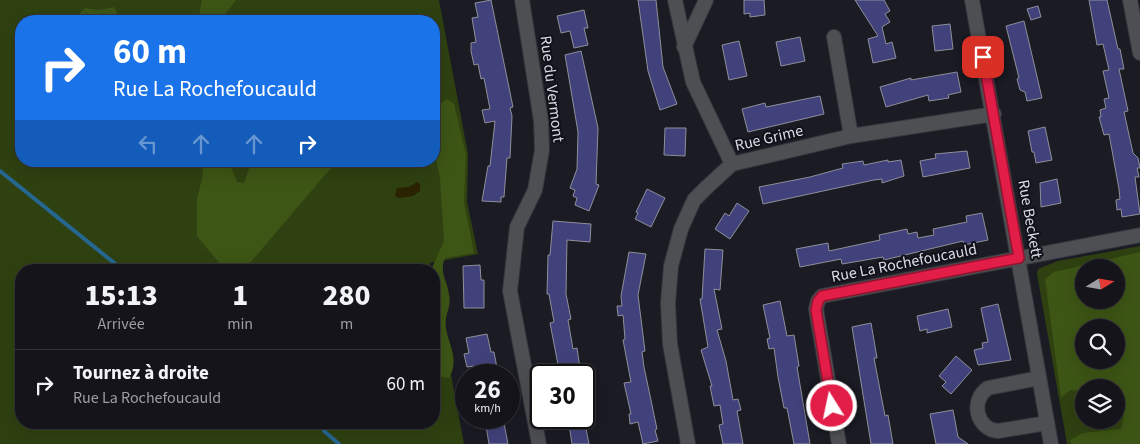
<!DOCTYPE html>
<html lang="fr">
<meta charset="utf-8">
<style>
:root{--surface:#14141a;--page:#1d1d23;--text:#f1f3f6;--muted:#9d9ea2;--line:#333339}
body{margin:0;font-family:"Source Sans 3",sans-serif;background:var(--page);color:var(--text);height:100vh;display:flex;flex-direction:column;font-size:19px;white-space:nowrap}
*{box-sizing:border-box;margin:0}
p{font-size:16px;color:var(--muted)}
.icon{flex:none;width:28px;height:28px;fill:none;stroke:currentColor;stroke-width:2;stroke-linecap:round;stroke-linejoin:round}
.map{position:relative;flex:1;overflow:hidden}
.sheet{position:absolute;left:15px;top:264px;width:425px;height:165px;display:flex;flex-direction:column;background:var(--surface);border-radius:20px;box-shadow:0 5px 20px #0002,0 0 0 1px var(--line)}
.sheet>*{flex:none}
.top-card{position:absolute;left:15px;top:15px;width:425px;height:152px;border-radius:20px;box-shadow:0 5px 20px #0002,0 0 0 1px var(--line);background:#1a73e8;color:#fff;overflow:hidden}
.needle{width:32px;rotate:79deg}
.controls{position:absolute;left:1075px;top:259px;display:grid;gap:10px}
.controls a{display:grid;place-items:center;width:50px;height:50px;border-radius:50%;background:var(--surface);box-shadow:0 5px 20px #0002,0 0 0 1px var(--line);font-size:25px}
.speed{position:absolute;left:455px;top:364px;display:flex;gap:10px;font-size:25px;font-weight:700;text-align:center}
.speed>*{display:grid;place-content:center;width:65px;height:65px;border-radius:50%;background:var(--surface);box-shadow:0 5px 20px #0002,0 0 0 1px var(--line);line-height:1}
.speed small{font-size:12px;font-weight:400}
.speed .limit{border:2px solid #111;border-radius:8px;background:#fff;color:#111}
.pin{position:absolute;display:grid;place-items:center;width:42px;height:42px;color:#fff;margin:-21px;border-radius:10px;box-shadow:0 2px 8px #0006}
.me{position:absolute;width:55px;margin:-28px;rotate:350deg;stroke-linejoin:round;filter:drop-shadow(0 0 4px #0008)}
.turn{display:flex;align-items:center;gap:18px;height:105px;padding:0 15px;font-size:22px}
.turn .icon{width:65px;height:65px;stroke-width:2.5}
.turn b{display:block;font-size:35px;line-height:42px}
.lanes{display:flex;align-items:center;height:48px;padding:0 15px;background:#0003;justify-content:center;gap:25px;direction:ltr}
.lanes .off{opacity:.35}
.eta{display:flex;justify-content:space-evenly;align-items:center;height:85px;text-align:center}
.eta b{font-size:30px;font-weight:800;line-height:35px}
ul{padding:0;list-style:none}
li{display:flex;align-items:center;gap:15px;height:70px;padding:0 15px;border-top:1px solid var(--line)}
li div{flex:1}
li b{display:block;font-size:19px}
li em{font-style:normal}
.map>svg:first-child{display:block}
.green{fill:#2f4111;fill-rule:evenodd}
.forest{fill:#3d5515;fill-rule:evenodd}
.sand{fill:#2a2201}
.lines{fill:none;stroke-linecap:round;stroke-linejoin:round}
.stream{stroke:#266791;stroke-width:4}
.building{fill:#41427b;stroke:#8e8f9a}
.street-casing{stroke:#35363d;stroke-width:16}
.street{stroke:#4d4f53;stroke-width:14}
.route-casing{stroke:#92132f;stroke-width:12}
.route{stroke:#e11d48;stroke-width:9}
.labels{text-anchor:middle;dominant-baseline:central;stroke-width:4;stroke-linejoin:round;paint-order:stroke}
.street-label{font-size:16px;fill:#d9dae0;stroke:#11111a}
</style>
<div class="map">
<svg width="1140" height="444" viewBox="0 0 1140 444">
<rect width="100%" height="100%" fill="#1a1b23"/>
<path class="green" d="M0 0H439L468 154 467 202 478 254 430 263 431 270H21V422H434V284L464 444H0ZM21 21H434V161H21Z
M1140 246V444H1067L1037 274 1038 269 1058 261ZM1084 268H1116V300H1084ZM1084 328H1116V360H1084ZM1084 388H1116V420H1084Z"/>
<path class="forest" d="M202 0H236L226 13 227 21H198Z
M114 7 117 12 114 21H82L78 15 85 8 99 10Z
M447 99 454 104 466 155 464 202 474 253 445 258C439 274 447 279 449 295 451 304 448 309 446 318 443 340 462 355 449 378L441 377 436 370 434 270H431L444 241 440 178 434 148V109Z
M202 161H224L232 169 237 182 244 183 250 166 249 161H337L244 270H225L197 236V199L203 174Z
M1140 252V444H1071L1070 440 1083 433 1121 429 1124 415 1116 404V388H1084V394L1080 391 1070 390 1061 398 1045 279 1054 272ZM1084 268H1116V300H1084ZM1084 328H1116V360H1084Z"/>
<path class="sand" d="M417 182 420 184V191L413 196 399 198 395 196 397 188 409 187Z"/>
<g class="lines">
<path class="stream" d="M0 171 123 270
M324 431 339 444"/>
</g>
<path class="building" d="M491 0 513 107 510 108 512 116 510 158H507L504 197H501V202L482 201 488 166H490L495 121 485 123 482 110 490 109 484 78 481 79 478 64 474 65 471 51V43L476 42 472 18 478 17 475 3Z
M638 0H656L663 67 677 104 660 110 648 71Z
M744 0H764L765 15 750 17V13L744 14Z
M855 0H884L890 11 885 14 890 22 882 27 886 44 892 42 896 58 873 63 868 39 878 36Z
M1089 0H1107L1118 49H1120L1124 69H1119L1128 111 1124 112 1133 153 1138 158 1140 168H1137L1139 177H1135L1140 214 1122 217 1121 209 1117 210 1116 200 1120 199 1119 189 1109 134 1104 135 1099 117H1101L1100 110 1106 108 1104 99 1109 98 1103 71 1109 70 1103 44 1097 45Z
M1038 6 1041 17 1031 20 1027 9Z
M584 10 588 28H584L588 45 574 48 570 31 561 33 557 16Z
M1024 21 1042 98 1027 101 1025 92 1020 90 1017 79 1019 78 1006 26Z
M950 24 953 49 935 51 932 26Z
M800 37 805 61 781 66 776 42Z
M739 41 747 76 729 80 722 45Z
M581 51 598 128 596 184 599 185 589 211 575 205 577 198 573 196 575 190 570 188 577 169 578 132 565 55Z
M957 72 961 92 948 95 949 98 929 101 928 95 886 107 880 87 911 78V80Z
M820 96 824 114 748 132 742 109 765 103 766 107Z
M1045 127 1052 160 1036 163 1034 152H1032L1028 131Z
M665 128H686L685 156 664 155Z
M967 151 970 168 923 177 920 161 936 158 935 154Z
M888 160V162L901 160 904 176 882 183V179L874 180 763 204 759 187 810 177 843 168 842 164 863 161 864 165Z
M1057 179 1061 203 1041 207 1040 183Z
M647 189 665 198 651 227 635 219 638 213 636 212Z
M737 203 749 211 730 239 715 229 725 213 729 216Z
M982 213 988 240 964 245 963 241 884 260 883 257 842 264 841 259 800 267 796 249 828 243 829 251 880 240 879 235 907 229 908 234 917 232 918 238 934 235 933 229 967 222 966 216Z
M553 221 591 224 590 242 567 240 566 294 571 319 568 320 573 349 577 348 581 375H560L550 323 554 322 549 294H547L548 255H550Z
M705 249 723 250 720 290 714 289 722 329 717 330 726 361 733 400 738 399 741 410 737 411 743 444H723L719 425 723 424 720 405 714 406 710 386H712L701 350 708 347 700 299H702Z
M629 252 646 254 638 295 645 351 642 352 644 367 657 429 655 430 658 441 643 444 638 422 630 424 629 414H631L624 383 631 382 623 340 625 339 623 315 618 316 617 306H622L621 296Z
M480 265 481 280H484V308H464L463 266Z
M780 301 787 336 794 335 799 366 797 367 810 444H794L787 408H784L778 377 774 348 769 349 767 339 770 338 763 305Z
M998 304 1011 360 978 365 974 350 983 348 982 343 988 342 981 308Z
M948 309 952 327 927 333V329L920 331 917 316Z
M871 323 877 358H874L885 416 888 415 893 444H871L852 327Z
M487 334 491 352H494L497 368 475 372 474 366 467 367 464 354 469 353 466 338Z
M956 356 972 370 951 394 942 386 946 382 939 376Z
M953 410 958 437 968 444H936L930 414Z
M492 418H503L508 444H489L486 426 493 425Z
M568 418H584L589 444H572Z"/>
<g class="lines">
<g class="street-casing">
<path id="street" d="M522 0 541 121 542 150 535 190 517 227 510 291 539 444
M675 0 693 82 732 164
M972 0 1051 444
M1130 0 1140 53
M834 37 851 136
M684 47 706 0
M1039 378 988 388C970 400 976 429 998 431L1047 423
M688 444 670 344 668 303 671 266 681 229 694 200 707 187 732 164 851 136 994 114
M839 444 816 309 818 301 822 296 1140 235"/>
</g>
<use href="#street" class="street"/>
</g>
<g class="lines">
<g class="route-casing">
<path id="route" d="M832 406 816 310 818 301 822 296 1019 258 983 57"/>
</g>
<use href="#route" class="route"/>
</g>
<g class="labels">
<g class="street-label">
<text transform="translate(552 89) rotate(83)">Rue du Vermont</text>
<text transform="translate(769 138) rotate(-13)">Rue Grime</text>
<text transform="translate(1030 219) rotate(80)">Rue Beckett</text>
<text transform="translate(904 263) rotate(-11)">Rue La Rochefoucauld</text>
</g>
</g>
</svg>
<div class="controls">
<a><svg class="needle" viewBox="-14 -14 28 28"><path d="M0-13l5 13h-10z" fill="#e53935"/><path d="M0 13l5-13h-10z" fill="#9d9ea2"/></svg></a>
<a><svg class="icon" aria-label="search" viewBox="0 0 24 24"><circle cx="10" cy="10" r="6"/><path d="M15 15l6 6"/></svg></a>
<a><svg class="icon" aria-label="layers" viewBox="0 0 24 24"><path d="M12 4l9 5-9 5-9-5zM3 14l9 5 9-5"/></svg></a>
</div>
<div class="speed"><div>26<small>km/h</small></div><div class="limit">30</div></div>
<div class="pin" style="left:983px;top:57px;background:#d93025"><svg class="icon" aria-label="arrive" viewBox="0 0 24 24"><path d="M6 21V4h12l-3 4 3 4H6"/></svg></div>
<svg class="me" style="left:832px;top:406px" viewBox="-20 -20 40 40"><circle r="17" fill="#e11d48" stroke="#fff" stroke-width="3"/><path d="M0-11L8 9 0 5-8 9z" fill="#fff"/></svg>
<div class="top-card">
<div class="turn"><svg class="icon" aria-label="right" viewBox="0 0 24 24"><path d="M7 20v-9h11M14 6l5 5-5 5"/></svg><div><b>60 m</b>Rue La Rochefoucauld</div></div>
<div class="lanes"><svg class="icon off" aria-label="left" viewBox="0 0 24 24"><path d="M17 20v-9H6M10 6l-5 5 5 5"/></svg><svg class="icon off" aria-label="ahead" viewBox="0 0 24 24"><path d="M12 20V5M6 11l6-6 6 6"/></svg><svg class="icon off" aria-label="ahead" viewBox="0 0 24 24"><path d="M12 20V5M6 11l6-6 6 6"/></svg><svg class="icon" aria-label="right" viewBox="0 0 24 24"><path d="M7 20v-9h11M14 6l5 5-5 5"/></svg></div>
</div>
<section class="sheet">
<div class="eta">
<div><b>15:13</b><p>Arrivée</p></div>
<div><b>1</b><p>min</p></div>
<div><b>280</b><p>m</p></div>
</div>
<ul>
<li><svg class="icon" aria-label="right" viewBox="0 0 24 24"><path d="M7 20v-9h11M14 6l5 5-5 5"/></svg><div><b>Tournez à droite</b><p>Rue La Rochefoucauld</p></div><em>60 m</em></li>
</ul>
</section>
</div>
